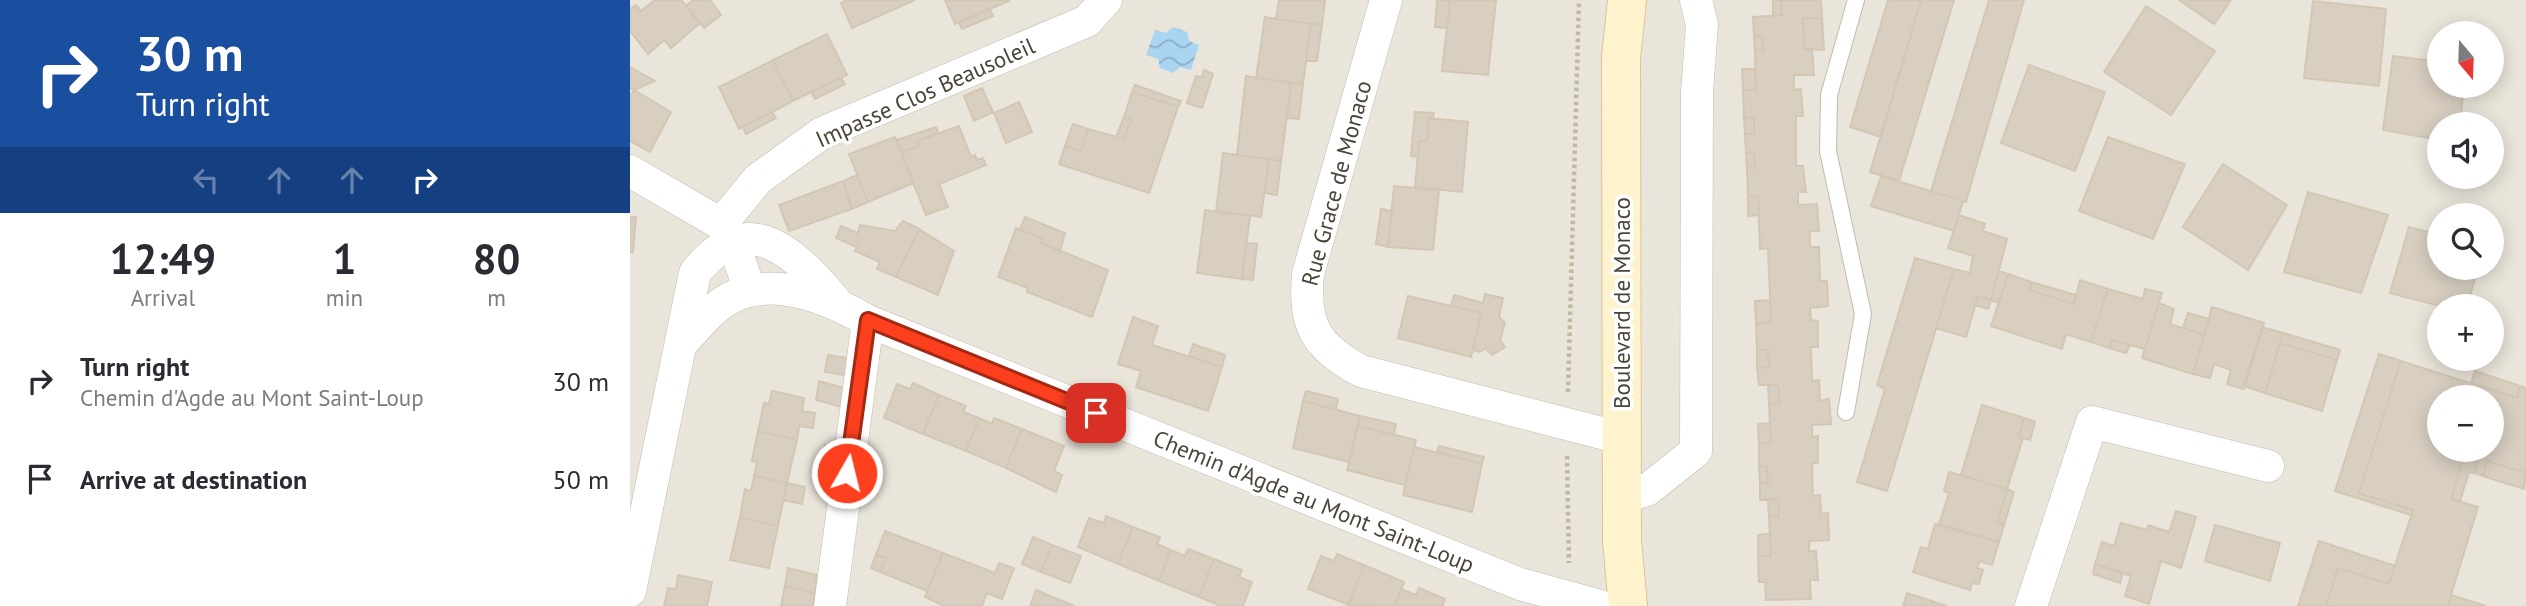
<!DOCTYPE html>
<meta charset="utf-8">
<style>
:root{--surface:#fff;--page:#f2f2f3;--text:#2b2b33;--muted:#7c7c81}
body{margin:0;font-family:"PT Sans",sans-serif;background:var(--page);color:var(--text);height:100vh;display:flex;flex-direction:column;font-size:26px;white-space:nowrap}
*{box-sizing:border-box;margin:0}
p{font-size:23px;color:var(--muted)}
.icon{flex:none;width:38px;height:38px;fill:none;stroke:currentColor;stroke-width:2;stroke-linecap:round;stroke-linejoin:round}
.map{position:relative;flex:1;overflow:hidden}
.drawer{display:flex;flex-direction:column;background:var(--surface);width:630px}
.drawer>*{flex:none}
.guide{background:#1a4fa0;color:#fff;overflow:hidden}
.needle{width:46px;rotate:161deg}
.controls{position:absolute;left:1797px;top:21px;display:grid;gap:14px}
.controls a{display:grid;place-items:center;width:77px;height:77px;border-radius:50%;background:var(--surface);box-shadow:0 4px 18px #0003;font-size:35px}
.pin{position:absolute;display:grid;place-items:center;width:60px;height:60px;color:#fff;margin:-30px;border-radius:14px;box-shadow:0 4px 10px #0006}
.me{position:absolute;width:77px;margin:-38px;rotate:8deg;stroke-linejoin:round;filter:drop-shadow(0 0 5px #0008)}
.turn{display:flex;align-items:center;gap:24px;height:147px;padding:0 21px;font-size:32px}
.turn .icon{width:91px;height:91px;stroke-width:2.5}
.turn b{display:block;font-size:49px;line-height:60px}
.lanes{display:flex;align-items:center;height:66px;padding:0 21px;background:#0003;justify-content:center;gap:35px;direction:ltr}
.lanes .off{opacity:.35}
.eta{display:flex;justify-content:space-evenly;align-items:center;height:119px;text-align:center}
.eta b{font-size:42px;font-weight:800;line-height:49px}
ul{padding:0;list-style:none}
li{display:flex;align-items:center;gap:21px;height:98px;padding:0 21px}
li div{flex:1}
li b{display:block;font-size:26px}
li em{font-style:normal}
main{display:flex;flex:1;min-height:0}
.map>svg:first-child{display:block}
.residential{fill:#eae5da;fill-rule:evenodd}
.water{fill:url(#water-waves)}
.building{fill:#d8cfc1;stroke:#d3c7b4;stroke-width:2;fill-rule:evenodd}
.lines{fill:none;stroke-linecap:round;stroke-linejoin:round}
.service-casing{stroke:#c2bbae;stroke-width:18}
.minor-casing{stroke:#c2bbae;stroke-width:33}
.secondary-casing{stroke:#d6c79b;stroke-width:40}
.path{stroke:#c4b79f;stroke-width:4.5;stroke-dasharray:3.5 3.5;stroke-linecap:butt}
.service{stroke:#fff;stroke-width:16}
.minor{stroke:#fff;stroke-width:32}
.secondary{stroke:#fff3cd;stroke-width:38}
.route-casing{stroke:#a42913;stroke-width:18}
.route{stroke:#fc3f1d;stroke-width:12}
.labels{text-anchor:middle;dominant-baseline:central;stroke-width:7;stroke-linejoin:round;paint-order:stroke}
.street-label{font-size:23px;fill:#4b4439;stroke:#fff}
</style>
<main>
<section class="drawer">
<div class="guide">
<div class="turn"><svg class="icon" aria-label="right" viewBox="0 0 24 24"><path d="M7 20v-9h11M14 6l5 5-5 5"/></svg><div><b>30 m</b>Turn right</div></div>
<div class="lanes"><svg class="icon off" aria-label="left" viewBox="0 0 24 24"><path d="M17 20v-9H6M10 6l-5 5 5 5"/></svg><svg class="icon off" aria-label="ahead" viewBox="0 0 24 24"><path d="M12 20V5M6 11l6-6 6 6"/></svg><svg class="icon off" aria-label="ahead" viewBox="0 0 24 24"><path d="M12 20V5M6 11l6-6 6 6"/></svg><svg class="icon" aria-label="right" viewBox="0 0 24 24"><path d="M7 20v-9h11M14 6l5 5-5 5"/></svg></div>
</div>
<div class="eta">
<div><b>12:49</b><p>Arrival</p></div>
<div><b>1</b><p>min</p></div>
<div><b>80</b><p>m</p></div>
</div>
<ul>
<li><svg class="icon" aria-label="right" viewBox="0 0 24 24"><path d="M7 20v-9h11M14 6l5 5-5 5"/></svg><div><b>Turn right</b><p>Chemin d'Agde au Mont Saint-Loup</p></div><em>30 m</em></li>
<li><svg class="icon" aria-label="arrive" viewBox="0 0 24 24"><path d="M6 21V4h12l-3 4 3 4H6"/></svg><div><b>Arrive at destination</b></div><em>50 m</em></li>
</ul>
</section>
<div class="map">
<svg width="1896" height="606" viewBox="0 0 1896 606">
<defs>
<pattern id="water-waves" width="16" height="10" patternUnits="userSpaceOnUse" patternTransform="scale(1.75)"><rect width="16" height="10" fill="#a9d4f2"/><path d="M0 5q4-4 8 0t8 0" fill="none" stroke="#8caec5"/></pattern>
</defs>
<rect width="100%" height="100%" fill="#f6f3ec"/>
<path class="residential" d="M0 0H1896V606H0ZM1810 33H1862V86H1810ZM1810 124H1862V177H1810ZM1810 215H1862V268H1810ZM1810 306H1862V359H1810ZM1810 397H1862V450H1810Z"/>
<path class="water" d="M543 27 557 32 559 41 569 45 561 70 550 67 543 73 530 68 528 59 516 55 525 30 536 33Z"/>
<path class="building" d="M25 0H51L70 23 41 48 34 40 18 54 0 31V9L6 5 11 11Z
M63 0H80L91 15 74 28 56 6Z
M217 0H285L222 28 211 3Z
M315 0H378L379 1 325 24Z
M649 0H695L692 25 646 19Z
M807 0H820L817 28 805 27Z
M820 0H866L858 75 812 71Z
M1143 0H1151L1152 15 1143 16Z
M1151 0H1191L1192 18H1173L1174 49H1182L1184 75H1164V90L1171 89 1173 116H1166V166H1173L1176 192H1168V205L1187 204 1189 231H1180V247H1189L1190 281H1197L1198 306 1180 308 1181 320 1188 321V347H1181L1182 381 1189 380 1190 401 1199 399 1201 424 1182 425V437L1188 436V463H1182L1183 496 1190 495 1191 514 1198 513 1199 540 1179 541V551H1186L1188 580H1180L1181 599 1136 600 1135 582H1129L1128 556H1141L1139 517 1149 516 1148 499 1130 500V483H1138L1137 466 1129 467V444L1141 443 1139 404 1150 403 1148 385H1129L1127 368 1139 367 1138 350H1127L1126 324 1141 322 1138 248 1130 249 1128 196 1118 197 1117 168H1125L1124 152 1116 153 1115 134H1124V117L1114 118 1113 90H1126L1125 51 1134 50 1132 35 1124 36 1123 17 1152 15Z
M1258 0H1291L1251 137 1220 127Z
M1291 0H1324L1269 181 1240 172Z
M1359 0H1394L1336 202 1301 191Z
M1549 0H1601L1584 24Z
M1683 1 1756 9 1749 86 1674 78Z
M1516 6 1585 51 1541 115 1474 72Z
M360 9 363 16 332 29 329 23Z
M635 17 681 24 673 84 626 78Z
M1173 18H1192L1194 50 1174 49Z
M681 24 692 25 687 61H676Z
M197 34 217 75 163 101 143 60Z
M1132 35 1134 50 1125 51 1124 36Z
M1763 56 1810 62V86H1834L1830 124H1810V140L1753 130Z
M143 60 163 101 109 129 89 87Z
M1399 65 1475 92 1445 171 1371 143Z
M0 67 25 81 4 90 0 88Z
M1112 69H1125L1126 90H1113Z
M574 70 583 74 572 108 557 103 566 76 572 77Z
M616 76 661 83 651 161 607 155Z
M211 78 215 84 185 99 181 92Z
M661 83 673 84 669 119 657 118Z
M505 85 551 101 548 107 502 92Z
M352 88 363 112 344 121 334 96Z
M4 90 41 112 20 152 0 141V97Z
M502 92 548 107 519 193 429 164 435 146 451 151 458 129 494 139 502 119 494 117Z
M389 102 402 132 376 143 364 113Z
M142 112 146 118 116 134 113 127Z
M785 112 804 113 803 119 799 118 797 141H789L788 157 781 156Z
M494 117 502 119 494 139 486 137Z
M1124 117V134H1115L1114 118Z
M799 118 838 122 832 192 785 187 789 141H797Z
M443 124 458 129 451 151 435 146Z
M329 126 341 157 345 155 347 160 353 158 356 165 309 184 318 207 296 215 271 152 289 146 287 141Z
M306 127 308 133 287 141 289 146 271 152 267 140Z
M265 137 284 183 238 202 219 154Z
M1478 137 1555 164 1523 239 1449 211Z
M1124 152 1125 168H1117L1116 153Z
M593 153 639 159 631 217 586 211Z
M639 159 651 161 647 195 635 193Z
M1593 164 1657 205 1618 270 1553 227Z
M227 175 238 202 222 209 213 181Z
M1251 176 1333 201 1324 231 1241 206Z
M213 181 222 209 159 231 149 205Z
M764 186 809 190 803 250 758 247Z
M1678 192 1758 215 1731 293 1654 272Z
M1128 196 1129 215 1118 216V197Z
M751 209 762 211 758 247 746 244Z
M575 210 620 216 612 279 567 273Z
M1329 215 1355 224 1353 231 1377 239 1361 300 1348 296 1336 337 1306 328 1324 269 1340 273 1343 256 1318 248Z
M0 217H6L3 252H0Z
M395 217 435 233 430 251 411 243 413 239 390 230Z
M273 221 289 229 266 277 247 269 250 262 225 251 227 247 206 238 211 226 228 233 230 225 265 231Z
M1779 227 1810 235V268H1848L1837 306H1810L1760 293Z
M386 228 413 239 411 243 478 270 462 317 397 292 398 288 368 277Z
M289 229 324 251 308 295 266 277Z
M616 243 627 244 623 280 612 279Z
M1285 258 1324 269 1257 491 1227 482 1255 389 1247 385Z
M1368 271 1378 274 1369 303 1361 300Z
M1378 274 1401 282 1399 290 1444 304 1450 280 1478 289 1461 342 1436 334 1432 349 1361 326Z
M1401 282 1446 295 1444 304 1399 290Z
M1478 289 1513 299 1515 289 1532 293 1515 349 1482 340 1479 348 1461 342Z
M855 294 873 298 869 317 875 323 870 340 875 347 862 355 855 348 850 352 843 350 851 313 821 306 824 295 853 303Z
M778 296 851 313 841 357 768 338Z
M1348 296 1361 300 1358 309 1345 305Z
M1140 300 1141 322 1126 324 1125 301Z
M1529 303 1544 309 1540 324 1574 335 1563 374 1512 358Z
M1582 307 1634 323 1614 389 1597 384 1601 370 1584 364 1580 378 1563 374Z
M1558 313 1579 319 1574 335 1553 328Z
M503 317 528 326 522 345 592 367 578 411 506 387 511 371 488 364Z
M1632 327 1653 333 1635 393 1614 386Z
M1653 333 1710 350 1707 360 1650 343Z
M1482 340 1500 345 1496 353 1479 348Z
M1650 343 1707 360 1692 411 1635 393Z
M563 344 595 355 592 367 559 356Z
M1127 350H1138L1139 367 1127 368Z
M1749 354 1771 361 1729 493 1783 510 1781 515 1705 491Z
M198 355 218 358 215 375 195 372Z
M1771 361 1887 398 1890 386 1896 388V473L1857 461 1853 476 1845 473 1849 458 1834 454 1821 499 1848 507 1818 605 1822 606H1696L1708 568 1759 584 1783 510 1729 493ZM1810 397H1862V450H1810Z
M1845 371 1890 386 1887 398 1841 383Z
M189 381 214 388 212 407 186 400Z
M283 383 309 395 293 434 254 418 267 384 280 389Z
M1138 385H1148L1150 403 1139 404Z
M142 391 174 398 172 411 185 413 183 428 169 426 167 440 128 431 134 403 139 404Z
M676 391 708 399 706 410 673 401Z
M309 395 336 406 333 412 349 418 336 451 293 434Z
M673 401 730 416 719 462 663 448Z
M1352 405 1394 418 1389 437 1393 438 1377 489 1331 475Z
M730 416 766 424 764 435 728 426Z
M349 418 362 424 364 418 392 429 376 468 336 451Z
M1394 418 1405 422 1400 440 1389 437Z
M1140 423 1141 443 1129 444 1128 424Z
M728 426 786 440 775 485 717 470Z
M392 429 434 446 424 471 432 475 426 492 376 468Z
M128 431 167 440 157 483 124 476 127 462 122 461Z
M195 445 206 448 202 478 190 476Z
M809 446 854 457 852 464 807 452Z
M784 447 852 464 842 512 773 495Z
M1834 454 1849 458 1845 473 1839 472 1830 501 1821 499Z
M1857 461 1896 473 1894 489 1853 476Z
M1137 466 1138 483H1130L1129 467Z
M1319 472 1377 489 1367 523 1374 525 1369 542 1309 524 1319 493 1314 491Z
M124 476 157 483 148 526 110 517 115 489 121 491Z
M157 483 175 487 172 504 153 500Z
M1377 489 1384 492 1374 525 1367 523Z
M1148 499 1149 516 1139 517 1138 500Z
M1546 511 1566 517 1551 568 1531 561 1519 604 1495 596 1501 576 1465 564 1472 542 1484 546 1491 523 1517 530 1518 525 1539 532Z
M476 516 503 527 488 564 448 547 459 518 474 523Z
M110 517 148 526 139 568 100 560Z
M1305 524 1369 542 1362 565 1350 561 1347 568 1353 570 1349 584 1342 583 1340 590 1283 572 1291 547 1298 549Z
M1585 525 1650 543 1640 581 1575 561Z
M503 527 530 537 527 544 541 550 529 581 488 564Z
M255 531 313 553 297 591 250 572 256 558 246 555Z
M1140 533 1141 556H1128V535Z
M403 537 422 545 411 572 392 564Z
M1689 541 1765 566 1759 584 1708 568 1696 606H1668Z
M422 545 451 556 440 583 411 572Z
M558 549 584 559 569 597 529 581 541 550 555 556Z
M313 553 365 573 369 563 384 568 372 599 357 593 352 606H314L295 597Z
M707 554 734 565 719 605 678 589 691 556 704 561Z
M246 555 256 558 250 572 241 568Z
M584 559 612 570 609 577 622 582 613 606H591L569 597Z
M1465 564 1493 573 1490 583 1463 574Z
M734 565 774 582 765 606 719 605Z
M158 568 187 575 185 593 155 586Z
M48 575 82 582 77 606H34L38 588 46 589Z
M155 586 185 593 183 606H151Z
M789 588 815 599 812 606H765L771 589 786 595Z
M406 590 444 606H400Z
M1277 593 1317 606H1273Z
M1821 595 1856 606H1822L1818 605Z"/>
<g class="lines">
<g class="service-casing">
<path id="service" d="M1216 412 1233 314 1198 151 1199 95 1226 0"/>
</g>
<g class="minor-casing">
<path id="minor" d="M756 0 678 274C673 325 686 347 731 371L991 438
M0 171 91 224 102 240 120 290
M91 224 128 179 192 133 457 21 476 0
M53 342C67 327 82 308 100 298 144 275 198 298 238 321L890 584 970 606
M991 498 1017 490 1066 451 1067 92 1072 25 1066 0
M0 591 65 273C119 204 166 254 208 304
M200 606 238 321
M1401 606 1462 422 1638 466"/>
</g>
<g class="secondary-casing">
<path id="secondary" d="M997 0 991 58 992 541 998 606"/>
</g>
<path class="path" d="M938 392 949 0
M937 456 939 563"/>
<use href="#service" class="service"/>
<use href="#minor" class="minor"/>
<use href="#secondary" class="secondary"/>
</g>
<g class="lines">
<g class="route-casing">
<path id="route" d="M217 473 238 320 466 413"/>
</g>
<use href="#route" class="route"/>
</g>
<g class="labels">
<g class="street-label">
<text transform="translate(295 92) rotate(-24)">Impasse Clos Beausoleil</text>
<text transform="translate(706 183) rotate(-75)">Rue Grace de Monaco</text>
<text transform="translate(991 303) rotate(-90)">Boulevard de Monaco</text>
<text transform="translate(684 501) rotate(22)">Chemin d'Agde au Mont Saint-Loup</text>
</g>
</g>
</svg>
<div class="controls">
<a><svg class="needle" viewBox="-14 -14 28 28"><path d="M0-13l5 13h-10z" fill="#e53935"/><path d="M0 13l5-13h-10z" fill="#7c7c81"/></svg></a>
<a><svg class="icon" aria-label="sound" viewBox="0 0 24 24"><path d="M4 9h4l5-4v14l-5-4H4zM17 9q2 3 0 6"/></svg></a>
<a><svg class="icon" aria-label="search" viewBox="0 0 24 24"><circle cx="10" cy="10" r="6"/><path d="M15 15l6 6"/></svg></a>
<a>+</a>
<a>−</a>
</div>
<div class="pin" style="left:466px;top:413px;background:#d93025"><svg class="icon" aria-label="arrive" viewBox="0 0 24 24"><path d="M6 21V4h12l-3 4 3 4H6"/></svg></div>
<svg class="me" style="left:217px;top:473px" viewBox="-20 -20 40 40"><circle r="17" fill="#fc3f1d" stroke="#fff" stroke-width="3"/><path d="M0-11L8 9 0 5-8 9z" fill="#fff"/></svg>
</div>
</main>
